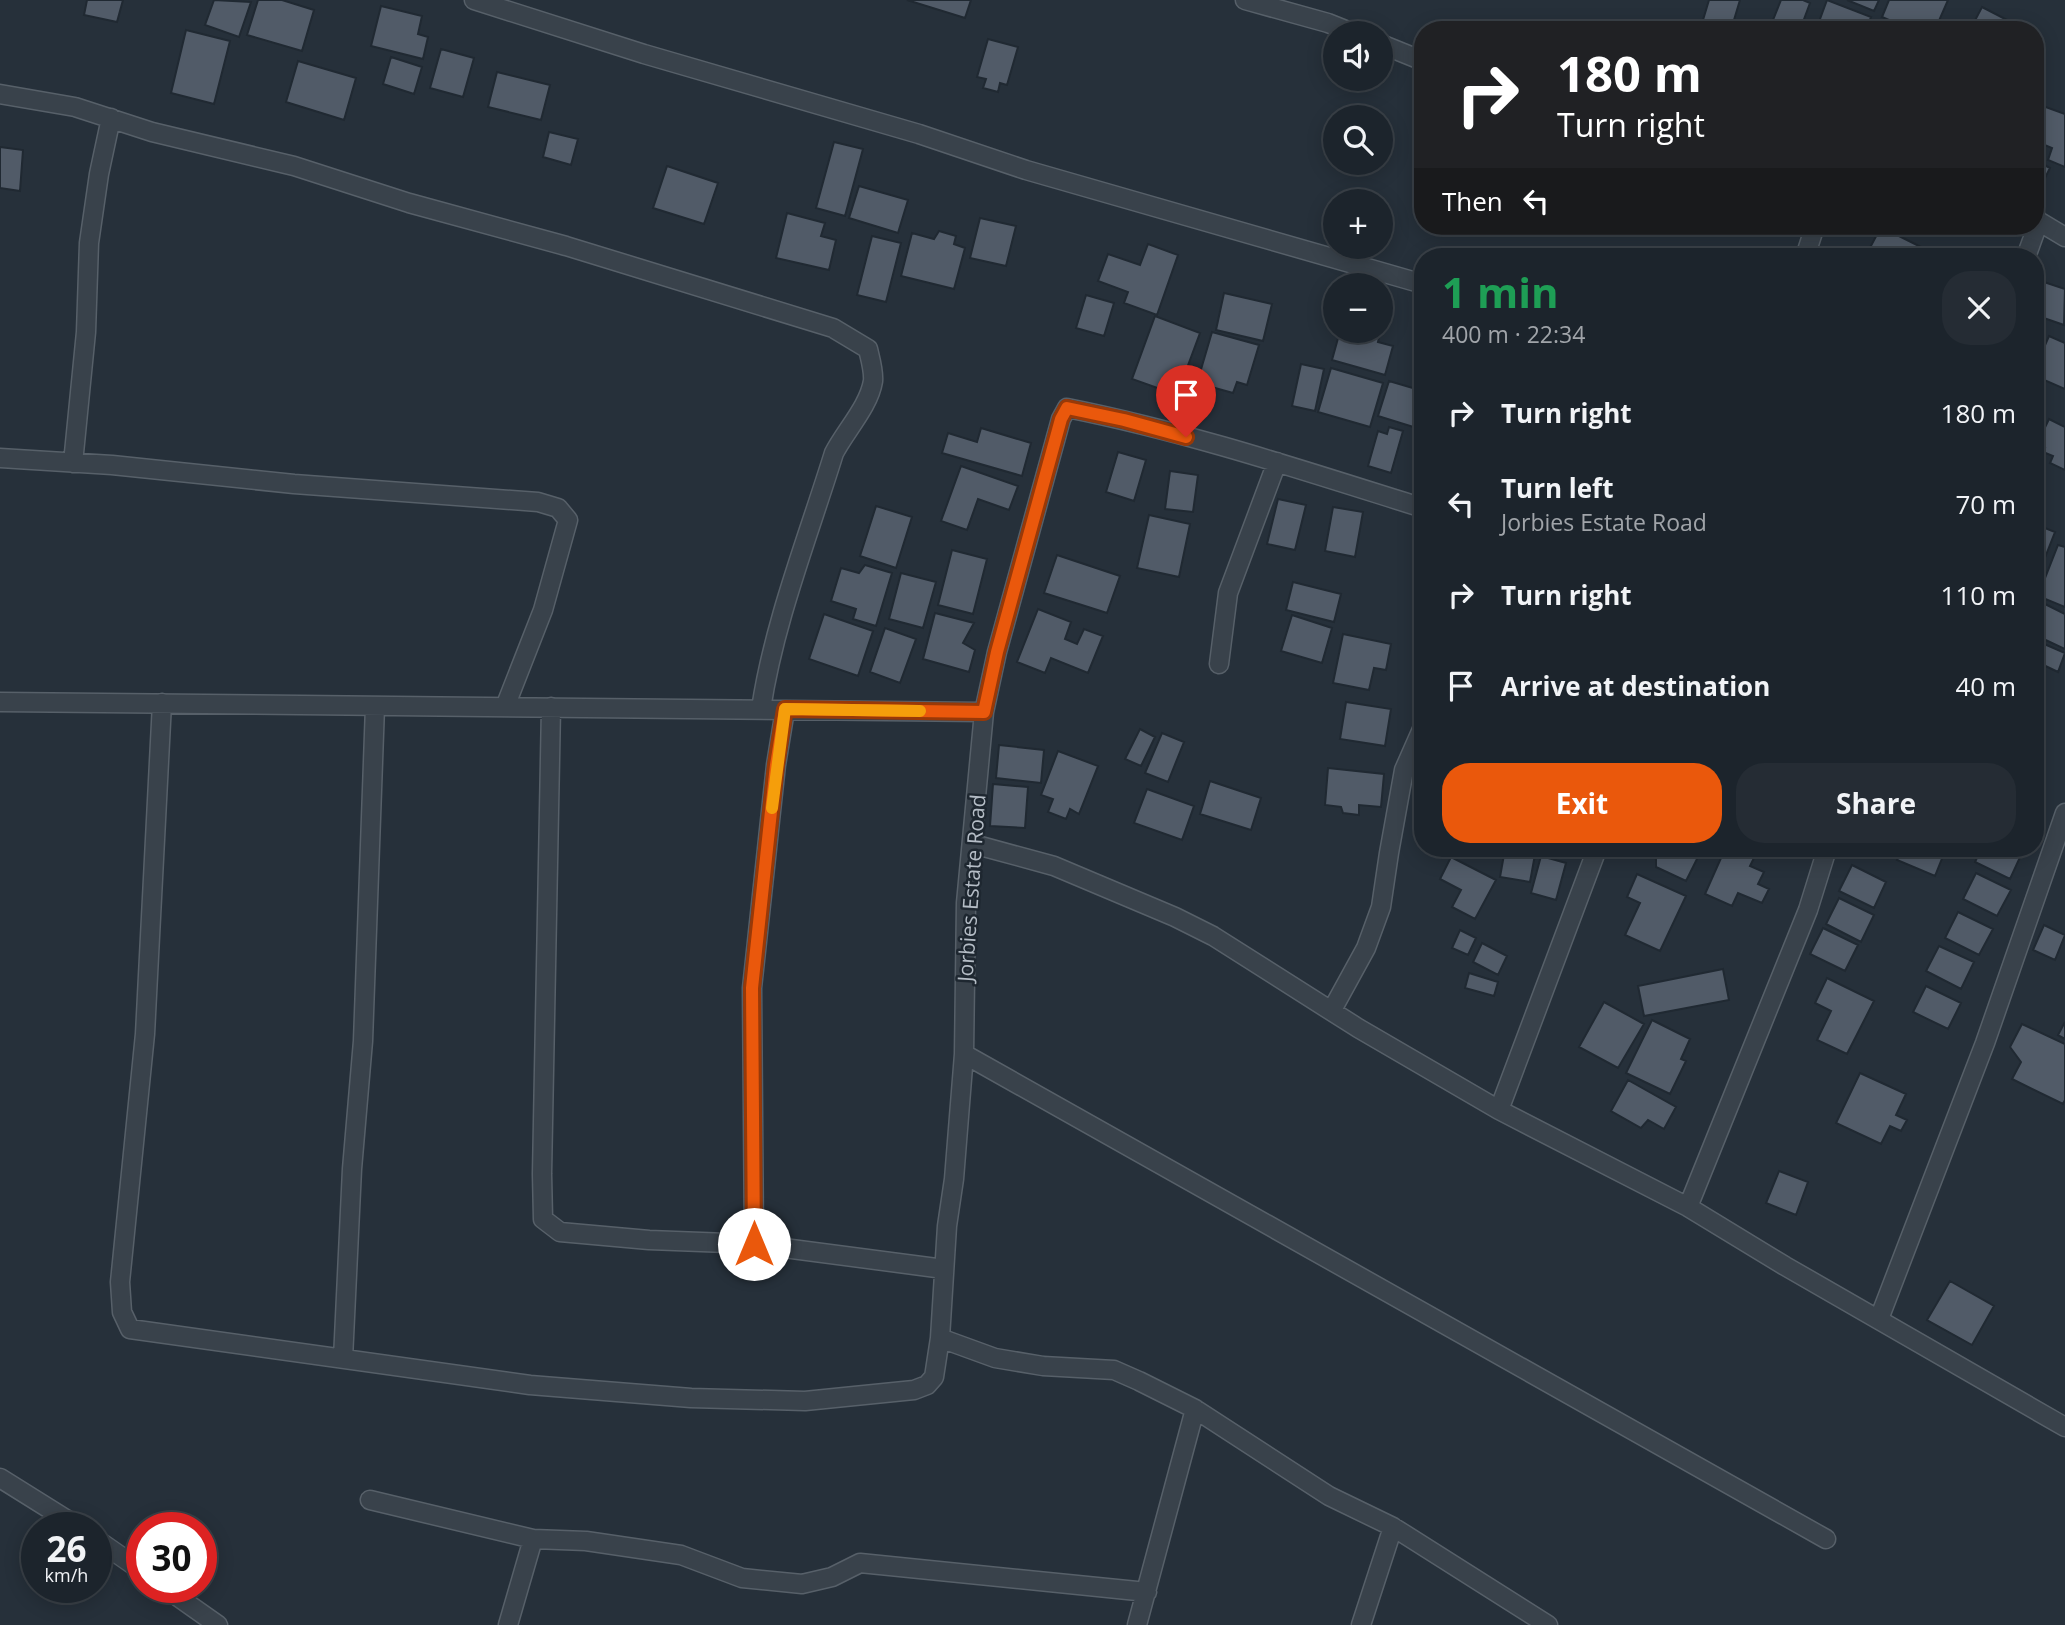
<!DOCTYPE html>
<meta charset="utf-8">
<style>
:root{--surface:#1c242c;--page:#252c34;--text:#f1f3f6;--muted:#a0a4a9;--line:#3a4148;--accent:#ea580c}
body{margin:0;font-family:"Open Sans",sans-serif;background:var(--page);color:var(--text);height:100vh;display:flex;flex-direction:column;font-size:26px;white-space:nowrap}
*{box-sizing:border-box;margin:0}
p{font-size:23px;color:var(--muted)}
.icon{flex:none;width:38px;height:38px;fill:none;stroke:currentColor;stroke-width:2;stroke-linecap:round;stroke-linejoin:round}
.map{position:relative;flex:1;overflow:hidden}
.details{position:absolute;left:1414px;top:248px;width:630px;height:609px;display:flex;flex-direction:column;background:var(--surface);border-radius:28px;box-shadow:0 4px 18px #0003,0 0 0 2px var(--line)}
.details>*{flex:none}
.guide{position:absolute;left:1414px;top:21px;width:630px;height:214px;border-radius:28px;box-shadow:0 4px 18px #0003,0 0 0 2px var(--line);background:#202124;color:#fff;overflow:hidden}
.fabs{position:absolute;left:1323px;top:21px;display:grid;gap:14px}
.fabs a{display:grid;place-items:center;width:70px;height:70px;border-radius:50%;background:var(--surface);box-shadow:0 4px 18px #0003,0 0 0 2px var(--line);font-size:35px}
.speed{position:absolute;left:21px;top:1512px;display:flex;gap:14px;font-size:35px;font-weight:700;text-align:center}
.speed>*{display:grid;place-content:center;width:91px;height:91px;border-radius:50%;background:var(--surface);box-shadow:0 4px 18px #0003,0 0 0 2px var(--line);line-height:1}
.speed small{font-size:18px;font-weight:400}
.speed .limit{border:10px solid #d22;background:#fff;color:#111}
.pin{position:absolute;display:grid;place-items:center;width:60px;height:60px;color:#fff;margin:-72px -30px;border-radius:50% 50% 50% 0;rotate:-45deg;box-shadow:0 0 7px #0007}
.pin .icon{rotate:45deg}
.me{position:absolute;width:77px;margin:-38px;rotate:0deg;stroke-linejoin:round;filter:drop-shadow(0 0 5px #0008)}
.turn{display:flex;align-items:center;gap:24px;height:147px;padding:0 28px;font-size:32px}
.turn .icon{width:91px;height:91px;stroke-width:2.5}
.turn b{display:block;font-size:49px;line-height:60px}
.then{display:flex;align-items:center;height:66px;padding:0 28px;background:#0003;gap:14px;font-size:26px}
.round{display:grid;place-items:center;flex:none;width:74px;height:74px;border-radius:28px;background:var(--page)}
.overview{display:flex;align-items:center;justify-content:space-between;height:119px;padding:0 28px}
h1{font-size:42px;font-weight:700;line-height:52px;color:#1e9e55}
.button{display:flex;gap:14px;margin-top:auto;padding:14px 28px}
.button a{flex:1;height:80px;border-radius:28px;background:var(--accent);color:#fff;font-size:28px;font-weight:700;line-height:80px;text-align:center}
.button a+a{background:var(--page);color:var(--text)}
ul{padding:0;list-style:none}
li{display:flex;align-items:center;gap:21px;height:91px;padding:0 28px}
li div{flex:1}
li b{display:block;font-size:26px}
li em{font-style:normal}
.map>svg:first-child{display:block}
.building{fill:#515b68;stroke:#202932;stroke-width:2}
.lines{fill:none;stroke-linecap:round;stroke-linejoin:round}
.street-casing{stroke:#576069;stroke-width:21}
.street{stroke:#39424b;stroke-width:18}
.route-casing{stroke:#983908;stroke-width:18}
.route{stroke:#ea580c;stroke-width:12}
.slow{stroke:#f59e0b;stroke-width:12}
.labels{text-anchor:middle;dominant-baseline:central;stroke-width:5;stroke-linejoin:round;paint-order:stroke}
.street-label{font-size:21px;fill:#b5bdc6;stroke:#1e2730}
</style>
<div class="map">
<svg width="2065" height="1625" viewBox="0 0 2065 1625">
<rect width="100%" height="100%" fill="#26303a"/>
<path class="building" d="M87 0H123L117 22 84 15Z
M214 0 251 2 239 37 205 25Z
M258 0H282L314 10 302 51 247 35Z
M907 0H971L965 18Z
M1709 0H1740L1731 30H1700Z
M1781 0H1803L1810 3 1800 30H1783L1771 25Z
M1827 0 1871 17 1866 30H1816Z
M1847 0H1879L1874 11Z
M1889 0H1948L1935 30H1912L1882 17Z
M381 6 422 16 418 34 428 37 423 59 371 46Z
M1982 7 2011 22 2007 30H1970Z
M186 30 230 41 214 104 171 93Z
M988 39 1018 47 1007 85 1000 83 998 92 983 88 986 79 977 77Z
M441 49 474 58 463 97 430 88Z
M391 57 422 67 414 94 383 84Z
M298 61 356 78 344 120 286 102Z
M497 72 550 85 541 120 488 107Z
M2043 106 2065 114V167L2048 160 2052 148 2035 141V125Z
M549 132 578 139 571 165 543 157Z
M834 142 863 149 845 216 816 208Z
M0 147 23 150 20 191 0 188Z
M2035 160 2050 168 2035 198Z
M667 166 718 183 704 224 653 208Z
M859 186 908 200 898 233 849 218Z
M787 213 825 223 821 236 836 240 829 270 776 258Z
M980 218 1016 226 1006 266 970 258Z
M1881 227 1923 248 1918 257H1865Z
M939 231 956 236 954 244 965 248 954 289 901 276 912 233 934 239Z
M872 236 901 243 886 302 857 295Z
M1148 244 1178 255 1157 315 1124 303 1128 292 1098 281 1108 254 1140 265Z
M2035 279 2065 289 2064 325 2035 315Z
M1224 293 1272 304 1263 341 1216 330Z
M1086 295 1114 303 1104 336 1076 328Z
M1155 316 1200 333 1177 395 1132 379Z
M1340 331H1372L1380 333 1378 342 1393 346 1385 375 1332 360Z
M1212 332 1259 345 1247 385 1237 382 1233 393 1197 383Z
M2049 336 2065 343V389L2035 376V368Z
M1301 364 1324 369 1315 411 1292 406Z
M1331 368 1383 383 1370 427 1318 412Z
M1389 381 1423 391V430L1378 416Z
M2049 419 2065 427V470L2050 463 2053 456 2043 452 2045 448 2037 444Z
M1389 427 1403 431 1391 473 1368 466 1378 431 1387 434Z
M981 428 1031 443 1022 476 942 453 948 433 977 442Z
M1118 452 1146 460 1134 501 1106 492Z
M2035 455 2043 458 2035 480Z
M961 466 1018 486 1009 510 978 499 967 530 941 521Z
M1170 471 1198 475 1193 512 1165 509Z
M1278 499 1306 505 1295 550 1267 544Z
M876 506 912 517 896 568 860 556Z
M1333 507 1363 512 1355 557 1325 551Z
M1149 515 1190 524 1179 577 1137 568Z
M2035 524 2055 532 2035 583Z
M2058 545 2065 547V607L2038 596Z
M952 550 987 559 973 614 938 605Z
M1057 555 1120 576 1107 613 1044 593Z
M865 565 892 573 876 626 853 619 856 609 831 601 841 568 859 573Z
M901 573 936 582 923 628 889 619Z
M1293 582 1341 594 1334 622 1286 610Z
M2035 599 2065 614V649L2035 635Z
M1038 609 1071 622 1065 639 1077 644 1084 629 1103 636 1088 673 1051 658 1045 673 1017 662Z
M935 613 974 623 963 643 975 650 969 672 923 659Z
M824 614 873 631 858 676 809 659Z
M1292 615 1332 628 1322 663 1281 651Z
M885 628 916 639 900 683 870 672Z
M1343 634 1391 644 1386 670 1374 668 1369 690 1333 683Z
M2035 640 2065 653 2058 672 2035 661Z
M1346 702 1391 709 1385 746 1340 739Z
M1140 729 1155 737 1141 766 1125 759Z
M1162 733 1184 742 1168 782 1145 773Z
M999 745 1044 750 1041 783 996 778Z
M1058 751 1098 766 1079 814 1070 809 1066 819 1048 812 1053 799 1041 795Z
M1328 768 1384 774 1381 807 1359 805V815L1343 813 1341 807 1325 805Z
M1210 781 1261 798 1251 830 1200 814Z
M993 784 1028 787 1025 828 990 826Z
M1147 789 1194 806 1182 840 1134 823Z
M1505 849H1536L1530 882 1500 877Z
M1651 849H1702L1686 881 1656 867V859L1650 852Z
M1725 849H1734L1754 858 1750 866 1764 872 1758 884 1769 889 1762 903 1738 893 1732 906 1705 894Z
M1757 849H1776L1772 856Z
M1902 849H1939L1937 854 1943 856 1935 876 1897 860Z
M1981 849H2014L2022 853 2010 879 1975 862Z
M1541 856 1566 863 1556 900 1531 893Z
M1451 857 1496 880 1475 919 1452 907 1461 890 1440 879Z
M1852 865 1886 882 1874 908 1839 891Z
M1976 873 2011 890 1997 916 1963 899Z
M1637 874 1686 896 1660 951 1625 935 1640 903 1627 897Z
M1839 898 1874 915 1861 942 1826 924Z
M1958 912 1993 929 1979 955 1945 938Z
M2044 925 2065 935 2055 960 2033 950Z
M1823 928 1858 945 1845 971 1810 954Z
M1460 930 1476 938 1468 955 1452 948Z
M1482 943 1507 956 1498 975 1473 962Z
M1939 946 1974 962 1961 989 1926 971Z
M1723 969 1729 1000 1644 1016 1638 986Z
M1469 973 1498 982 1494 996 1465 988Z
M1827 978 1874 1001 1847 1054 1817 1040 1831 1011 1815 1003Z
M1926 986 1961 1003 1948 1029 1913 1012Z
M1604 1002 1644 1024 1618 1068 1579 1047Z
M1652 1020 1690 1039 1681 1059 1686 1061 1670 1094 1626 1073Z
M2065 1022V1039L2058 1035Z
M2022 1024 2065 1044V1100L2063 1104 2012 1079 2021 1062 2010 1047Z
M1860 1073 1906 1094 1896 1115 1907 1120 1901 1131 1890 1126 1881 1144 1836 1123Z
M1628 1080 1676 1107 1664 1129 1648 1120 1641 1128 1611 1111Z
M1779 1171 1808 1182 1796 1215 1766 1203Z
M1950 1281 1994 1306 1972 1345 1927 1320Z"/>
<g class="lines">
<g class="street-casing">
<path id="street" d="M474 0 644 54 919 134 1026 170 1423 284
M1245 0 1328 23 1353 33
M1381 44 1423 61
M0 94 75 107 152 132 294 166 409 203 566 246 833 328 868 349C870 358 874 371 873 381 869 406 846 430 834 453 808 537 774 622 761 709
M2035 219 2065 237
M1805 257 1815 226
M2026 257 2039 221
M0 458 112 465 294 484 538 502 558 508 568 520 543 610 505 707
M73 463 86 332 89 243 99 174 111 118
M1219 664 1228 593 1277 462
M0 702 984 712
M162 703 145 1034 120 1282 122 1312 130 1329 530 1385 691 1398 805 1401 914 1390 927 1385 934 1377 940 1338 947 1226 954 1179 964 1054 966 903 984 712 997 652 1061 419 1067 408C1188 432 1305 471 1423 508
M551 707 542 1174 543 1219 560 1232 649 1240 754 1244 944 1269
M973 844 1054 866 1175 917 1213 936 1358 1028 1499 1110 1688 1207 1785 1266 2065 1427
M1332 1010 1366 948 1381 907 1389 853 1404 770 1423 727
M964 1054 1826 1539
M1499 1110 1597 849
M1688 1207 1808 910 1827 849
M754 1244 752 988 776 765 785 710
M1879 1319 1985 1043 2065 813
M940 1338 995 1358 1043 1366 1114 1370 1139 1381 1195 1409 1329 1496 1393 1527 1548 1625
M343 1359 352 1169 363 1041 375 706
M0 1478 80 1528
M370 1500 533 1539 586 1541 681 1555 742 1578 802 1584 832 1577 860 1563 1147 1592
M96 1539 142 1571
M164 1587 218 1625
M508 1625 533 1539
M1137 1625 1195 1409
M1361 1625 1393 1527"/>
</g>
<use href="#street" class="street"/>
</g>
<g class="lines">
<g class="route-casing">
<path id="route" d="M754 1244 752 988 776 765 785 709 984 712 997 652 1061 419 1067 408 1124 420 1186 437"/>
</g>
<use href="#route" class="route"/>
<path class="slow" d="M772 808 785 709 920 711"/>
</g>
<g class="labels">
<g class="street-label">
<text transform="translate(971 888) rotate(-86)">Jorbies Estate Road</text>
</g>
</g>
</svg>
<div class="fabs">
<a><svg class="icon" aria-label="sound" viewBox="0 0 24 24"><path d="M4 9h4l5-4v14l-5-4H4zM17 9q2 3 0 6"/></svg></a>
<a><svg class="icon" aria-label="search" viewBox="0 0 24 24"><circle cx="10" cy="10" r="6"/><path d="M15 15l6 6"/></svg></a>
<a>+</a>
<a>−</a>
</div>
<div class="speed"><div>26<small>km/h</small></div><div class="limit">30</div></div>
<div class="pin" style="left:1186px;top:437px;background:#d93025"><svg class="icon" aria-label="arrive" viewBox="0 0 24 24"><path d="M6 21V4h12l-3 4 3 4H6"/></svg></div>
<svg class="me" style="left:754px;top:1244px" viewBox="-20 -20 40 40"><circle r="19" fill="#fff"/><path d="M0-13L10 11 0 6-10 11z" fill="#ea580c"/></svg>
<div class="guide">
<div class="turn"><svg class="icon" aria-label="right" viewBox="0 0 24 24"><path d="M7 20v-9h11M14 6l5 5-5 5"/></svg><div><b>180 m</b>Turn right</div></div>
<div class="then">Then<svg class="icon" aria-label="left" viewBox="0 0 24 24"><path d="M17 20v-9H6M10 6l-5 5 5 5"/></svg></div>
</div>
<section class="details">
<div class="overview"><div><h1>1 min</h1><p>400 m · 22:34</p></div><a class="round"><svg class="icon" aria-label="close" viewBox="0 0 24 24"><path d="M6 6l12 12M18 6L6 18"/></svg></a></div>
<ul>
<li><svg class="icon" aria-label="right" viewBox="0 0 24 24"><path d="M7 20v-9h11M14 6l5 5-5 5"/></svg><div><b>Turn right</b></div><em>180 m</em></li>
<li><svg class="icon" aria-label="left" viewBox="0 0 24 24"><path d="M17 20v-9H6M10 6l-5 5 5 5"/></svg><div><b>Turn left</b><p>Jorbies Estate Road</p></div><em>70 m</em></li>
<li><svg class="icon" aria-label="right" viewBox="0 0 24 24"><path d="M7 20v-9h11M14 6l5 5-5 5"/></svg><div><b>Turn right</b></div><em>110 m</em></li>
<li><svg class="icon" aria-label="arrive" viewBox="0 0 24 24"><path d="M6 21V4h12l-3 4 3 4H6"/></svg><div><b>Arrive at destination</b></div><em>40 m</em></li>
</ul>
<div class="button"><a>Exit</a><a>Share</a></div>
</section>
</div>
